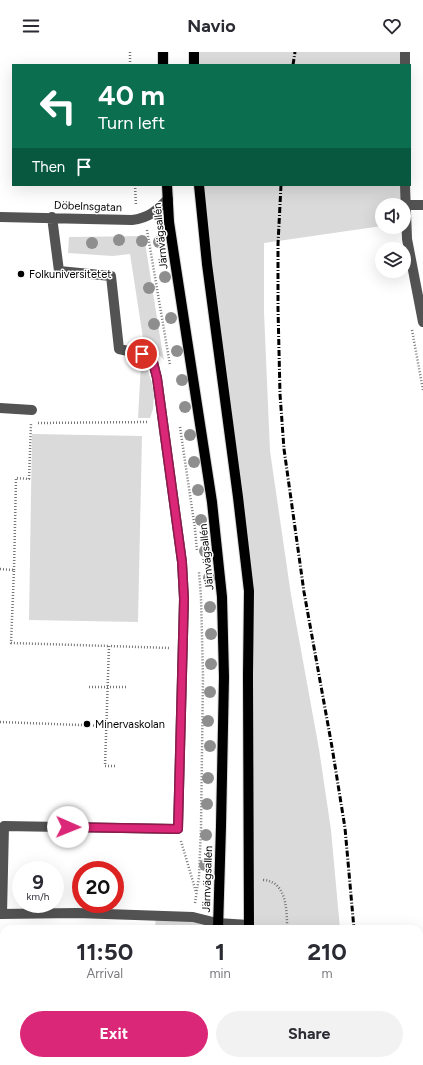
<!DOCTYPE html>
<html lang="en">
<head>
<meta charset="utf-8">
<style>
	:root { --surface:#fff; --page:#f2f2f3; --text:#2b2b33; --muted:#7c7c81; --accent:#db2777 }
	body { margin:0; font-family:Figtree,sans-serif; background:var(--page); color:var(--text); height:100vh; display:flex; flex-direction:column; font-size:15px; white-space:nowrap }
	* { box-sizing:border-box; margin:0 }
	p { font-size:13px; color:var(--muted) }
	.icon { flex:none; width:22px; height:22px; fill:none; stroke:currentColor; stroke-width:2; stroke-linecap:round; stroke-linejoin:round }
	.map { position:relative; flex:1; overflow:hidden }
	.drawer { position:absolute; left:0px; top:873px; width:423px; height:140px; display:flex; flex-direction:column; background:var(--surface); border-radius:12px 12px 0 0; box-shadow:0 4px 16px #0002 }
	.drawer>* { flex:none }
	.guide { position:absolute; left:12px; top:12px; width:399px; height:122px; border-radius:0px; box-shadow:0 4px 16px #0002; background:#0b6e4f; color:#fff; overflow:hidden }
	.controls { position:absolute; left:375px; top:146px; display:grid; gap:8px }
	.controls a { display:grid; place-items:center; width:36px; height:36px; border-radius:50%; background:var(--surface); box-shadow:0 4px 16px #0002; font-size:20px }
	.speed { position:absolute; left:12px; top:809px; display:flex; gap:8px; font-size:20px; font-weight:700; text-align:center }
	.speed>* { display:grid; place-content:center; width:52px; height:52px; border-radius:50%; background:var(--surface); box-shadow:0 4px 16px #0002; line-height:1 }
	.speed small { font-size:10px; font-weight:400 }
	.speed .limit { border:6px solid #d22; background:#fff; color:#111 }
	.pin { position:absolute; display:grid; place-items:center; width:34px; height:34px; color:#fff; margin:-17px; border:2px solid #fff; border-radius:50%; box-shadow:0 1px 4px #0007 }
	.me { position:absolute; width:44px; margin:-22px; rotate:91deg; stroke-linejoin:round; filter:drop-shadow(0 0 3px #0008) }
	.turn { display:flex; align-items:center; gap:14px; height:84px; padding:0 20px; font-size:18px }
	.turn .icon { width:52px; height:52px; stroke-width:2.5 }
	.turn b { display:block; font-size:28px; line-height:34px }
	.then { display:flex; align-items:center; height:38px; padding:0 20px; background:#0003; gap:8px; font-size:15px }
	.eta { display:flex; justify-content:space-evenly; align-items:center; height:68px; text-align:center }
	.eta b { font-size:24px; font-weight:700; line-height:28px }
	.action { display:flex; gap:8px; margin-top:auto; padding:8px 20px }
	.action a { flex:1; height:46px; border-radius:24px; background:var(--accent); color:#fff; font-size:16px; font-weight:700; line-height:46px; text-align:center }
	.action a+a { background:var(--page); color:var(--text) }
	header { display:flex; justify-content:space-between; align-items:center; height:52px; padding:0 20px; background:var(--surface); font-size:18px; font-weight:700 }
	.map>svg:first-child { display:block }
	.green { fill:#dadada }
	.lines { fill:none; stroke-linecap:round; stroke-linejoin:round }
	.major-casing { stroke:#dbdbdb; stroke-width:12 }
	.path { stroke:#757575; stroke-width:2.5; stroke-dasharray:1 2; stroke-linecap:butt }
	.minor { stroke:#535353; stroke-width:10 }
	.major { stroke:#000; stroke-width:10 }
	.rail { stroke:#000; stroke-width:3; stroke-dasharray:6 2 1 2; stroke-linecap:butt }
	.tree { fill:#8e8e8e }
	.route-casing { stroke:#8e194d; stroke-width:10 }
	.route { stroke:#db2777; stroke-width:7 }
	.poi-dot { fill:#000; stroke:#fff; stroke-width:1.5 }
	.labels { text-anchor:middle; stroke-width:3; stroke-linejoin:round; paint-order:stroke }
	.street-label { font-size:11px; fill:#000; stroke:#fff }
	.poi-label { font-size:11px; fill:#000; stroke:#fff; text-anchor:start }
</style>
</head>
<body>
<header><svg class="icon" aria-label="menu" viewBox="0 0 24 24"><path d="M4 6h16M4 12h16M4 18h16"/></svg>Navio<svg class="icon" aria-label="heart" viewBox="0 0 24 24"><path d="M12 20l-8-8c-3-5 5-10 8-4 3-6 11-1 8 4z"/></svg></header>
<div class="map">
<svg width="423" height="1013" viewBox="0 0 423 1013">
	<rect width="100%" height="100%" fill="#fff"/>
	<!-- green -->
	<path class="green" d="M194,0H405V13H194Z
		M199,133H404V153H382V174L264,191V260L270,399L291,543L319,697L331,778L340,877H155L156,863L249,873V539Z
		M144,184L161,291L164,308L143,286L130,202L113,204L68,201L69,185Z
		M141,312L147,316L152,331L154,343L153,357L150,366H138Z
		M32,382L142,384L138,570L29,568Z
		M423,933V1013H153V1009H419V934Z"/>
	<g class="lines">
		<!-- major casing -->
		<g class="major-casing">
			<path id="major" d="M163,0V13
				M194,0V13
				M167,133L169,170L174,203L212,450L222,545L224,625L221,774L218,877
				M199,133L207,212L238,445L249,539L248,623L249,877
				M218,1009V1013
				M253,1009V1013"/>
		</g>
		<!-- path -->
		<path class="path" d="M130,0V13
			M135,133L136,154
			M147,178L170,313
			M412,278L423,338
			M38,371L149,370
			M180,375L195,477L197,499
			M0,517L14,518L11,591L109,594
			M14,518L16,426L29,427L31,371
			M89,635H126
			M0,670L106,674
			M115,714H105L109,594L170,596
			M181,789L196,840
			M263,828C287,829 287,859 287,877
			M195,851L199,825L201,776L203,624L201,545L199,520
			M320,1009L326,1013
			M171,1013V1009"/>
		<!-- minor -->
		<path class="minor" d="M405,0V13
			M405,133L407,187L423,270
			M405,153H423
			M0,165L132,168C149,166 156,159 168,147
			M0,356L32,358
			M0,862L77,861L193,865L217,871L249,873
			M2,862L4,774L178,777L184,547L182,510L157,326L153,310L142,302L119,297L111,224L59,219L52,165"/>
		<!-- major -->
		<use href="#major" class="major"/>
		<!-- rail -->
		<path class="rail" d="M293,13L295,0
			M281,133L278,192V256L280,342L284,397L304,540L332,695L345,776L354,877
			M360,1009V1013"/>
	</g>
	<!-- trees -->
	<g class="tree">
		<circle cx="119" cy="188" r="6"/>
		<circle cx="142" cy="189" r="6"/>
		<circle cx="159" cy="190" r="6"/>
		<circle cx="92" cy="191" r="6"/>
		<circle cx="165" cy="225" r="6"/>
		<circle cx="149" cy="236" r="6"/>
		<circle cx="171" cy="266" r="6"/>
		<circle cx="154" cy="272" r="6"/>
		<circle cx="177" cy="299" r="6"/>
		<circle cx="182" cy="328" r="6"/>
		<circle cx="185" cy="355" r="6"/>
		<circle cx="190" cy="383" r="6"/>
		<circle cx="194" cy="410" r="6"/>
		<circle cx="198" cy="438" r="6"/>
		<circle cx="201" cy="468" r="6"/>
		<circle cx="205" cy="499" r="6"/>
		<circle cx="209" cy="526" r="6"/>
		<circle cx="210" cy="555" r="6"/>
		<circle cx="211" cy="582" r="6"/>
		<circle cx="211" cy="612" r="6"/>
		<circle cx="210" cy="640" r="6"/>
		<circle cx="208" cy="669" r="6"/>
		<circle cx="210" cy="694" r="6"/>
		<circle cx="208" cy="726" r="6"/>
		<circle cx="207" cy="752" r="6"/>
		<circle cx="206" cy="783" r="6"/>
		<circle cx="205" cy="813" r="6"/>
	</g>
	<g class="lines">
		<!-- route casing -->
		<g class="route-casing">
			<path id="route" d="M68,775L178,777L184,547L182,510L157,326L153,310L142,302"/>
		</g>
		<!-- route -->
		<use href="#route" class="route"/>
	</g>
	<!-- markers -->
	<g class="poi-dot">
		<circle cx="21" cy="222" r="4"/>
		<circle cx="87" cy="672" r="4"/>
	</g>
	<g class="labels">
		<!-- street labels -->
		<g class="street-label">
			<text transform="translate(88 154) rotate(2)" y="4">Döbelnsgatan</text>
			<text transform="translate(160 184) rotate(-96)" y="4">Järnvägsallén</text>
			<text transform="translate(206 505) rotate(-96)" y="4">Järnvägsallén</text>
			<text transform="translate(207 827) rotate(-88)" y="4">Järnvägsallén</text>
		</g>
		<!-- poi labels -->
		<g class="poi-label">
			<text x="29" y="226">Folkuniversitetet</text>
			<text x="95" y="676">Minervaskolan</text>
		</g>
	</g>
</svg>
<div class="controls">
<a><svg class="icon" aria-label="sound" viewBox="0 0 24 24"><path d="M4 9h4l5-4v14l-5-4H4zM17 9q2 3 0 6"/></svg></a>
<a><svg class="icon" aria-label="layers" viewBox="0 0 24 24"><path d="M12 4l9 5-9 5-9-5zM3 14l9 5 9-5"/></svg></a>
</div>
<div class="speed"><div>9<small>km/h</small></div><div class="limit">20</div></div>
<div class="pin" style="left:142px;top:302px;background:#d93025"><svg class="icon" aria-label="arrive" viewBox="0 0 24 24"><path d="M6 21V4h12l-3 4 3 4H6"/></svg></div>
<svg class="me" style="left:68px;top:775px" viewBox="-20 -20 40 40"><circle r="19" fill="#fff"/><path d="M0-13L10 11 0 6-10 11z" fill="#db2777"/></svg>
<div class="guide">
<div class="turn"><svg class="icon" aria-label="left" viewBox="0 0 24 24"><path d="M17 20v-9H6M10 6l-5 5 5 5"/></svg><div><b>40 m</b>Turn left</div></div>
<div class="then">Then<svg class="icon" aria-label="arrive" viewBox="0 0 24 24"><path d="M6 21V4h12l-3 4 3 4H6"/></svg></div>
</div>
<section class="drawer">
<div class="eta">
<div><b>11:50</b><p>Arrival</p></div>
<div><b>1</b><p>min</p></div>
<div><b>210</b><p>m</p></div>
</div>
<div class="action"><a>Exit</a><a>Share</a></div>
</section>
</div>
</body>
</html>
